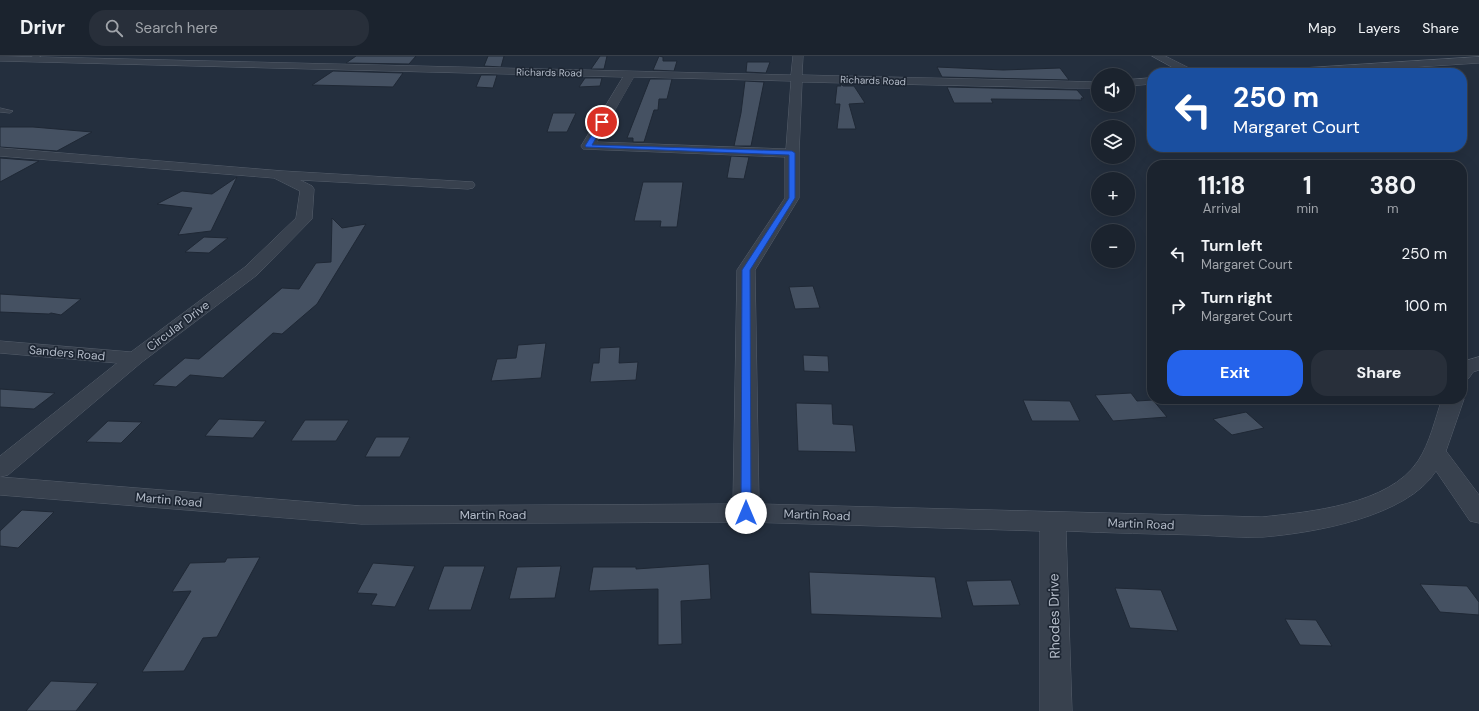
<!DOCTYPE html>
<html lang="en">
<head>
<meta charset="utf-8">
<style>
	:root { --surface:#1b232e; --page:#282f3a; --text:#f1f3f6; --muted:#a0a4aa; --line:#39404a; --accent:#2563eb }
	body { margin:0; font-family:"DM Sans",sans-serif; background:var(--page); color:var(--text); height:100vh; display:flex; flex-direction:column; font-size:15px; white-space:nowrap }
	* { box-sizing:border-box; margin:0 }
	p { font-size:13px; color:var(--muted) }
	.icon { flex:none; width:22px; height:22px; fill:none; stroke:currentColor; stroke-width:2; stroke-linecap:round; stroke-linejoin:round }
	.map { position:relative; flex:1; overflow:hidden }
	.sheet { position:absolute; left:1147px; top:104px; width:320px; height:244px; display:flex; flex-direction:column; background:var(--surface); border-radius:16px; box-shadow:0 4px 16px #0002,0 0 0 1px var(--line) }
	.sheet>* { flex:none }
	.top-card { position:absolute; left:1147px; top:12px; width:320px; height:84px; border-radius:16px; box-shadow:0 4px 16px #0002,0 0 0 1px var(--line); background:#1a4fa0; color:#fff; overflow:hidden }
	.controls { position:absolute; left:1091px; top:12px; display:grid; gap:8px }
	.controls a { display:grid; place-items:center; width:44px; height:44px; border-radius:50%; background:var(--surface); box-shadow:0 4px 16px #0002,0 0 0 1px var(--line); font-size:20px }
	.pin { position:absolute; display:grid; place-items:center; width:34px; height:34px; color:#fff; margin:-17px; border:2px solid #fff; border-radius:50%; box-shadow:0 1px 4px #0007 }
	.me { position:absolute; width:44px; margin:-22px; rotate:0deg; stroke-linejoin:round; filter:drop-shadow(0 0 3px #0008) }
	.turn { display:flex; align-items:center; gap:14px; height:84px; padding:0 20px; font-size:18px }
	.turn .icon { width:52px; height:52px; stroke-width:2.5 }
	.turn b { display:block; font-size:28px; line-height:34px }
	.eta { display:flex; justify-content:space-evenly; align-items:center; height:68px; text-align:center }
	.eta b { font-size:24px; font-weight:700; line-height:28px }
	.primary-button { display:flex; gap:8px; margin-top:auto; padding:8px 20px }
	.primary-button a { flex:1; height:46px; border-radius:16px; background:var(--accent); color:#fff; font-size:16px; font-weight:700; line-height:46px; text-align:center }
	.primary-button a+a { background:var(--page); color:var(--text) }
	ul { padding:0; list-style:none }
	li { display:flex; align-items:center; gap:12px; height:52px; padding:0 20px }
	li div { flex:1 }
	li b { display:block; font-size:15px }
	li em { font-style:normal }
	header { display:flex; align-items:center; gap:24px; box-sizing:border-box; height:56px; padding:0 20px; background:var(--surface); border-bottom:1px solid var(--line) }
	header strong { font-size:19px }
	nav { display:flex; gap:22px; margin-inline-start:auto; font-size:14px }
	.search { width:280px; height:36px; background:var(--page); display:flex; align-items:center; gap:10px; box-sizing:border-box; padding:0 14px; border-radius:16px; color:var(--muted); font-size:15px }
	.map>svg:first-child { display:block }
	.building { fill:#455162; stroke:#1f2835 }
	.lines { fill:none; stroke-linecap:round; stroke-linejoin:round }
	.lane-casing { stroke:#565f6c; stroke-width:1 }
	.street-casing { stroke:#565f6c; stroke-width:1 }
	.lane { fill:#38414e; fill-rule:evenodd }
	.street { fill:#38414e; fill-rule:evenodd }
	.route { fill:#2563eb; stroke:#184099 }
	.labels { text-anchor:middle; stroke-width:3.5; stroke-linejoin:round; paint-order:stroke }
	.far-street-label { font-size:10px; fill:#b4bcc9; stroke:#1d2633 }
	.street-label { font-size:12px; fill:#b4bcc9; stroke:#1d2633 }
	.near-street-label { font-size:14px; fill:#b4bcc9; stroke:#1d2633 }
</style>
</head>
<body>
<header>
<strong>Drivr</strong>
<div class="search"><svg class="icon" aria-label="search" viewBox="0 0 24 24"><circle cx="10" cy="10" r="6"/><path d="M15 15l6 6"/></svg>Search here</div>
<nav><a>Map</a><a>Layers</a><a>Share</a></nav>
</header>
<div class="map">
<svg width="1479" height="655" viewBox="0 0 1479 655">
	<rect width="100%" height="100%" fill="#242f3e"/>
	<!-- building -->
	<path class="building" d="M356,0H416L409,8L346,7Z
		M488,0H504L501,11L484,10Z
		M600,0H607L604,13H591Z
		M659,0L663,1V5H677L674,15L653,14Z
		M747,6H770L766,17L746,16Z
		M937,11L1003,14L1060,12L1069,24L942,21Z
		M333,15L403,17L393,31L312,29Z
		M481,19H497L493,32L476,31Z
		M585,22H602L600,30L579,31Z
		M650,23H672L667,43H659L658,54H654L644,86H633V82H627Z
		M745,25L764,26L751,90H734L741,57Z
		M841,28L843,30H854L865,47L849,48L856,73H837L840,48H835L837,30H841Z
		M947,31L1077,34L1084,42H1081L1082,44L991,43L993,47H954Z
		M553,57H576L567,76H547Z
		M0,71H33L92,76L57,95L0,91Z
		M731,100L749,101L744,123L727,122Z
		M0,102L39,105L0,126Z
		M237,121L211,175L178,179L192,152L157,148L182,135L212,138Z
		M643,126H683L677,171H660L661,165H634Z
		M332,162L342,172L366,168L317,248L282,278L273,277L223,322L190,319L176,331L153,329L185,302L199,303L282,232L299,233L316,207L331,206Z
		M204,181L228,182L209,197L185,196Z
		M813,230L820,252L795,253L789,231Z
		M0,238L81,243L61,259L51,257L49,258L0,256Z
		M546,287L541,322L491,325L497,303L516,302L518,289Z
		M620,291L619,307L638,306L636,324L590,326L593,307H599L600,292Z
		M803,299L828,300L829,316L804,315Z
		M0,333L55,337L34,353L0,351Z
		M1131,337L1137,345L1153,344L1167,361L1113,365L1095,339Z
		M1023,344L1070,345L1080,365H1032Z
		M796,347L832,348L833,368L853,369L856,396L798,395Z
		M1246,356L1264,372L1232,379L1213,363Z
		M219,363L266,365L253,382L205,380Z
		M305,364H349L336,385H291Z
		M108,365L142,366L121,387L86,386Z
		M376,381H410L400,401H365Z
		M22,454L54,456L18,492L0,490V475Z
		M260,501L217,581L203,582L184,615L142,616L191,535L172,536L190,507L225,506L227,502Z
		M373,507L415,510L395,551L371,549L377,538L357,537Z
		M709,508L711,543L681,545L682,588L658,589V533L589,535L593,511H636V513Z
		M444,510H485L471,554H428Z
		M561,510L555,542L509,543L517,511Z
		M809,516L935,521L942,562L811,558Z
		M1011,524L1020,549L973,550L966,525Z
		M1420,528L1467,530L1479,546V559L1440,556Z
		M1115,532L1161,534L1178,575L1130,572Z
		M1285,563L1316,564L1332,590L1300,589Z
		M51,625L98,627L76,655H26Z"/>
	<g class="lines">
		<!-- lane casing -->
		<g class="lane-casing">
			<path id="lane" d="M33,0H41L30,5L27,3Z
				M0,52L13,55L10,57L0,56Z"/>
		</g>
		<!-- street casing -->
		<g class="street-casing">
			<path id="street" d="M0,0L791,19L793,0H803L802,19L1098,26V32H1068L802,26L799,97V142L755,214L759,448L1262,461C1309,456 1389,449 1418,405C1430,387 1435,363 1442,343H1462V340L1464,343L1446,395L1479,439V467L1470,465L1436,415C1407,461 1313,477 1263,481C1242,482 1220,480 1199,479C1155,478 1110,477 1066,475L1072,655H1040V475L746,466L361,468L0,439V400L117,307L0,297V285L131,296L245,211L296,162L300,135L274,122L0,100V92L283,115L473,126L475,129L473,132L468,133L300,124L312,130L314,133L312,163L257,219L142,306L8,419L0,421L361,450L733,448L737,214L785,142V101L583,93L581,90L623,21L0,5ZM634,21L791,25L786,93L597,86Z
				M1152,0H1165L1195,15L1196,17H1183Z
				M1479,1V7L1323,17H1268L1273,14Z
				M1152,22V28L1128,30V24Z
				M1479,301V314L1473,316L1469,322L1462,324V306Z"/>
		</g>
		<!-- lane -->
		<use href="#lane" class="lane"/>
		<!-- street -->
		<use href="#street" class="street"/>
	</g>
	<!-- route -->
	<path class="route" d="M602,64L605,66L592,89L792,95L795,97V142L750,214L751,457L750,460H742L741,457L742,214L789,142V99L586,91L585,90L600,66Z"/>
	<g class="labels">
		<!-- far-street labels -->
		<g class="far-street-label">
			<text transform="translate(549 16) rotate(1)" y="4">Richards Road</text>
			<text transform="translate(873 24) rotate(2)" y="4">Richards Road</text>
		</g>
		<!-- street labels -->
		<g class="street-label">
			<text transform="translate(178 270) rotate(-37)" y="4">Circular Drive</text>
			<text transform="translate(67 297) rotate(5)" y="4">Sanders Road</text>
			<text transform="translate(169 444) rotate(5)" y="4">Martin Road</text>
			<text x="493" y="463">Martin Road</text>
			<text transform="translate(817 459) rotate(2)" y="4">Martin Road</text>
			<text transform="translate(1141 468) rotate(2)" y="4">Martin Road</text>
		</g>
		<!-- near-street labels -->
		<g class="near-street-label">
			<text transform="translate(1054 560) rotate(-91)" y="5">Rhodes Drive</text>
		</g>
	</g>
</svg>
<div class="controls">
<a><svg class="icon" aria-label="sound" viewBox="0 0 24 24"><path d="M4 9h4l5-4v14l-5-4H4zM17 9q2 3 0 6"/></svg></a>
<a><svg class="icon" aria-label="layers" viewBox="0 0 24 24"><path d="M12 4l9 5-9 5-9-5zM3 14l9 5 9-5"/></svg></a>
<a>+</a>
<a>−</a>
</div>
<div class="pin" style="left:602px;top:66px;background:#d93025"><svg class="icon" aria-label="arrive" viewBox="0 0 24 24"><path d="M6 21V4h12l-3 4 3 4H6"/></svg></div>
<svg class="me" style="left:746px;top:457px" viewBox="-20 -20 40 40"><circle r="19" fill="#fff"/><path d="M0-13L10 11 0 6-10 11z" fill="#2563eb"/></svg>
<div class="top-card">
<div class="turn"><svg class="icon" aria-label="left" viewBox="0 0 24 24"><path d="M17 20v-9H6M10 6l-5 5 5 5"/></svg><div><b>250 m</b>Margaret Court</div></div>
</div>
<section class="sheet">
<div class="eta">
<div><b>11:18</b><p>Arrival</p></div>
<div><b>1</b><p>min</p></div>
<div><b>380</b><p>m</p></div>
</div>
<ul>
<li><svg class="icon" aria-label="left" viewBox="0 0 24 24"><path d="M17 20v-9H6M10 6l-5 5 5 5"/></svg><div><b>Turn left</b><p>Margaret Court</p></div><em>250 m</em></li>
<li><svg class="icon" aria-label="right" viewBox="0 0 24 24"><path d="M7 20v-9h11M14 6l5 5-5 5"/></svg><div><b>Turn right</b><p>Margaret Court</p></div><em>100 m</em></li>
</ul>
<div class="primary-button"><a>Exit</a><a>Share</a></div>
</section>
</div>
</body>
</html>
